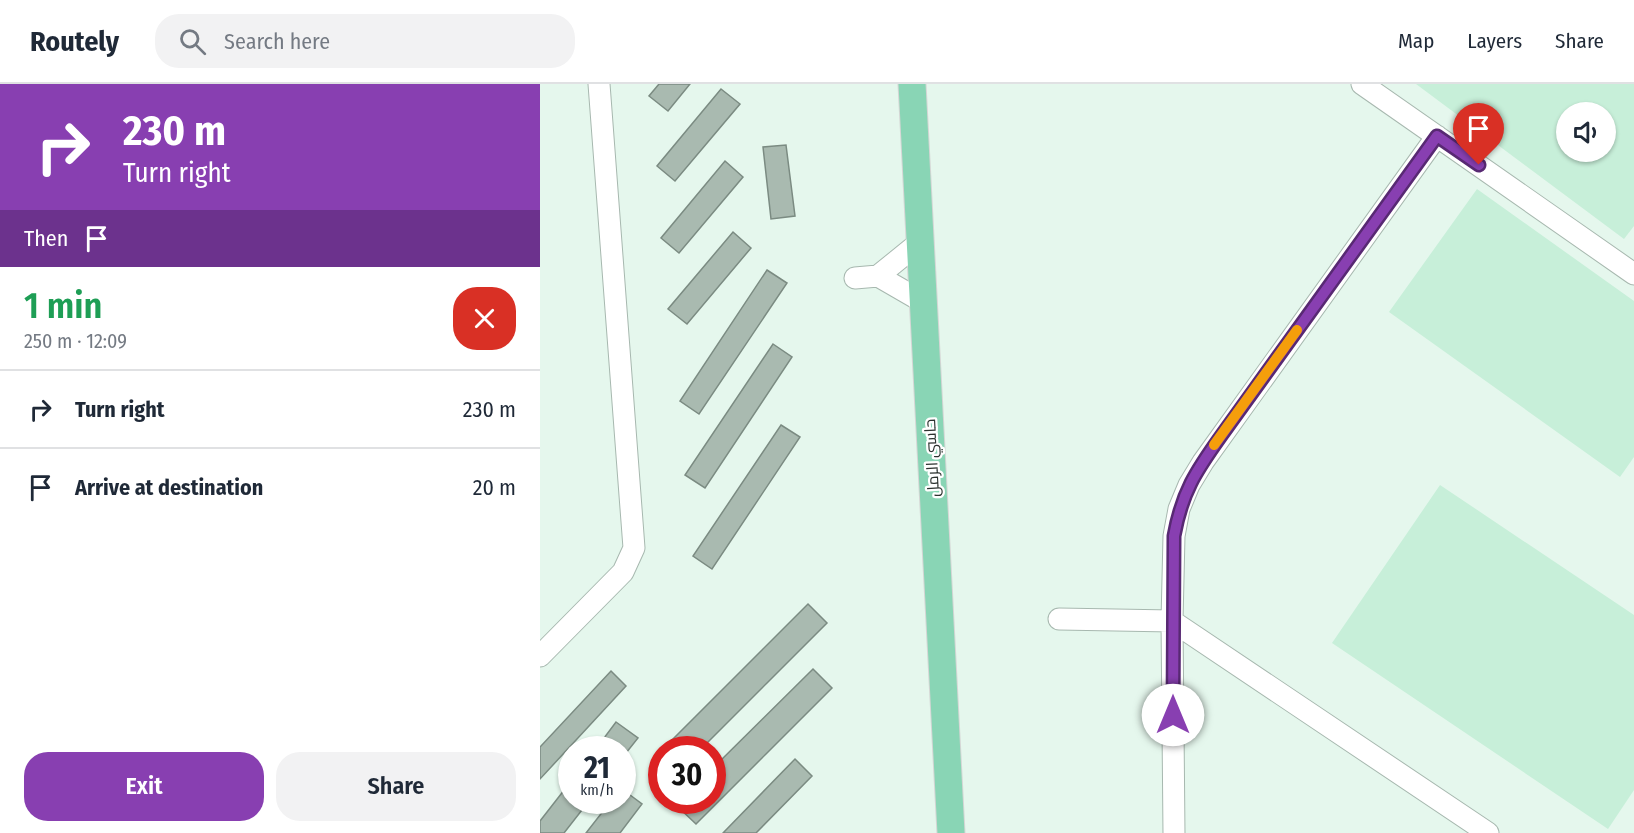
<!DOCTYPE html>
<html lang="en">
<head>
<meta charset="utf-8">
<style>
	:root { --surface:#fff; --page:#f2f2f3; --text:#1f2937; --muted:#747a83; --line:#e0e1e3; --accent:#883fb1 }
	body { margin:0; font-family:"Fira Sans Condensed",Cairo,sans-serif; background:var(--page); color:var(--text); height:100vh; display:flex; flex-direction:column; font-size:22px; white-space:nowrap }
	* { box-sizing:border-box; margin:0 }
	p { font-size:20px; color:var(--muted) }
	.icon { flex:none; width:33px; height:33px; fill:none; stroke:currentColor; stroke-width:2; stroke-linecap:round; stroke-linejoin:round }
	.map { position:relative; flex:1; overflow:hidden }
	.details { display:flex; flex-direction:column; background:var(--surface); width:540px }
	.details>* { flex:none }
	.top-card { background:#883fb1; color:#fff; overflow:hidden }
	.controls { position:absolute; left:1016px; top:18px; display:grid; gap:12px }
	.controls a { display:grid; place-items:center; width:60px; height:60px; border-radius:50%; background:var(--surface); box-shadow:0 2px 4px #0004; font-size:30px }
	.speed { position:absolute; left:18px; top:652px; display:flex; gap:12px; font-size:30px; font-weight:700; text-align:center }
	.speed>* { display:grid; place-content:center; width:78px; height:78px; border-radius:50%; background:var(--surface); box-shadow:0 2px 4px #0004; line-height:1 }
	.speed small { font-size:15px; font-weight:400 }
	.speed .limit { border:9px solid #d22; background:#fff; color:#111 }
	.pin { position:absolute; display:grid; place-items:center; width:51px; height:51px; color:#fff; margin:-62px -26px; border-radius:50% 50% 50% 0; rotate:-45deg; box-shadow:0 0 6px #0007 }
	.pin .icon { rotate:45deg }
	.me { position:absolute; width:66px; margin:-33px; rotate:0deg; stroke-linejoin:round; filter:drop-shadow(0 0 4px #0008) }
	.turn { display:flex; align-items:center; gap:21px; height:126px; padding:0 24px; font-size:27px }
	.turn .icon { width:78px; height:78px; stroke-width:2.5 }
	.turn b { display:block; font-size:42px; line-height:51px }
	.then { display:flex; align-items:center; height:57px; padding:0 24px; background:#0003; gap:12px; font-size:22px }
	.round { display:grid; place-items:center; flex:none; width:63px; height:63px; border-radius:24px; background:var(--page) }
	.overview { display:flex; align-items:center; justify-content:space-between; height:102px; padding:0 24px }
	h1 { font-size:36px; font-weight:600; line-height:45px; color:#1e9e55 }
	.button { display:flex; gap:12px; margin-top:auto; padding:12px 24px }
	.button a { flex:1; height:69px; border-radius:24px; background:var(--accent); color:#fff; font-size:24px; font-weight:600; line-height:69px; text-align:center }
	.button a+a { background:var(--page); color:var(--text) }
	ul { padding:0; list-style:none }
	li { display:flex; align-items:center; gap:18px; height:78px; padding:0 24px; border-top:2px solid var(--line) }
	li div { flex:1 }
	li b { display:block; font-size:22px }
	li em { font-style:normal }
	header { display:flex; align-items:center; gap:36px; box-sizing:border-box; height:84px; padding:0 30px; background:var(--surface); border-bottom:2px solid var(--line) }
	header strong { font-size:28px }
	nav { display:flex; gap:33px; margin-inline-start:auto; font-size:21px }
	.search { width:420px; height:54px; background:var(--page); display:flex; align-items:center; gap:15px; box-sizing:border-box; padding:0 21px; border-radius:24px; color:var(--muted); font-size:22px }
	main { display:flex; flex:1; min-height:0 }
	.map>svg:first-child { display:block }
	.green { fill:#c7efd9; fill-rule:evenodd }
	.building { fill:#a9bab0; stroke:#7b8b82; stroke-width:1.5 }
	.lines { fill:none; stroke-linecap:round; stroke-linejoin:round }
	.minor-casing { stroke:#a7b8af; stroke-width:23 }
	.major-casing { stroke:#d5d6d5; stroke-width:29 }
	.minor { stroke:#fff; stroke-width:21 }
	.major { stroke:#89d5b5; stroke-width:27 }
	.route-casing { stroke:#582973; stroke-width:15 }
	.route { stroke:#883fb1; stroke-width:10 }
	.slow { stroke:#f59e0b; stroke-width:10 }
	.labels { text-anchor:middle; stroke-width:4.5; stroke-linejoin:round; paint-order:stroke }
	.street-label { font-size:16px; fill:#2c322f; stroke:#fff }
</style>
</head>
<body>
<header>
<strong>Routely</strong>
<div class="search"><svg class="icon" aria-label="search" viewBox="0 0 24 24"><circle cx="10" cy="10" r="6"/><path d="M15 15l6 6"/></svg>Search here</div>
<nav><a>Map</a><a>Layers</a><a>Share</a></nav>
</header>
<main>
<section class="details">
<div class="top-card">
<div class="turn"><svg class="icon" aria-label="right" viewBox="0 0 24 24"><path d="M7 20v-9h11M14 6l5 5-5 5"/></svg><div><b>230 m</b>Turn right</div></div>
<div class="then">Then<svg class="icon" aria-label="arrive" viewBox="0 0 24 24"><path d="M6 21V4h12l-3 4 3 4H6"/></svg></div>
</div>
<div class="overview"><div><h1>1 min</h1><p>250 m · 12:09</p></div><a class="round" style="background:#d93025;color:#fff"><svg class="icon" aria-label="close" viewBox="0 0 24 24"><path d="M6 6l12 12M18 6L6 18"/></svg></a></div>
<ul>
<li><svg class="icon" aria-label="right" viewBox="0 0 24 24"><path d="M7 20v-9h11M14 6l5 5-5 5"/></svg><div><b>Turn right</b></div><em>230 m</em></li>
<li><svg class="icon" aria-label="arrive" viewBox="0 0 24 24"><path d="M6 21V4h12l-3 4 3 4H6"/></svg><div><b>Arrive at destination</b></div><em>20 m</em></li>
</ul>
<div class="button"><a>Exit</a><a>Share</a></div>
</section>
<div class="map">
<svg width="1094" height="749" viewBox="0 0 1094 749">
	<rect width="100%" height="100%" fill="#e5f7ed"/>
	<!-- green -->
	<path class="green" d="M876,0H1094V142L1084,155ZM1026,28H1065V68H1026Z
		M937,105L1094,217V373L1080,393L849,228Z
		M900,401L1094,531V706L1068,745L792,559Z"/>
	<!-- building -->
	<path class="building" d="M119,0H150L128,27L109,12Z
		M181,5L200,20L135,97L117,82Z
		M246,61L255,132L231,135L223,63Z
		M185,77L203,93L139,169L121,154Z
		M193,148L211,164L147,240L128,225Z
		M227,186L247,199L159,330L140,317Z
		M233,260L252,273L165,404L145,391Z
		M241,341L260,353L172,485L153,472Z
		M268,520L287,539L160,666H142L132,656Z
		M273,585L292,604L156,740L136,721L141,717H172V685Z
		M71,587L86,602L0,695V663Z
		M76,638L98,654L82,674V666H55Z
		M255,675L272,692L216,749H183Z
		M32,696V717H49L24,749H0V737Z
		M82,705L102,720L80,749H46L71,717H82Z"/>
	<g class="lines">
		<!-- minor casing -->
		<g class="minor-casing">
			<path id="minor" d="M822,0L1094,190
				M338,192L383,218
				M315,194L338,192L380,158
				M519,535L632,537L948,749
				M0,572L83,488L94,464L59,0
				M634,749L632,537L634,452L639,425L649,401L663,378L897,52"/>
		</g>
		<!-- major casing -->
		<g class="major-casing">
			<path id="major" d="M372,0L411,749"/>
		</g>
		<!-- minor -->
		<use href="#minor" class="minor"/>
		<!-- major -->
		<use href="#major" class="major"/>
	</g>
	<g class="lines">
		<!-- route casing -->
		<g class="route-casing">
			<path id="route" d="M633,631L634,452C642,408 656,387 681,352L897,52L939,81"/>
		</g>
		<!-- route -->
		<use href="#route" class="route"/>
		<!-- slow -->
		<path class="slow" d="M674,361L757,246"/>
	</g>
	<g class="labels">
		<!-- street labels -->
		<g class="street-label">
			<text transform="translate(391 374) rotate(-93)" y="6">حاسي الرمل</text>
		</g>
	</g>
</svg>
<div class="controls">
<a><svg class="icon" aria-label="sound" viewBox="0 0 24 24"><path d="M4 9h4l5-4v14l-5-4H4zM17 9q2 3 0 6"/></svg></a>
</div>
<div class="speed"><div>21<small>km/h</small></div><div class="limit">30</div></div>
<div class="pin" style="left:939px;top:81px;background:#d93025"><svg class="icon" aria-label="arrive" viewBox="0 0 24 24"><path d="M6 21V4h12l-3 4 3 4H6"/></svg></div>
<svg class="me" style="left:633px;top:631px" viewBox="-20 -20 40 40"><circle r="19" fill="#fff"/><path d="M0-13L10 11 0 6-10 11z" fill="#883fb1"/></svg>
</div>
</main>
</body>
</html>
